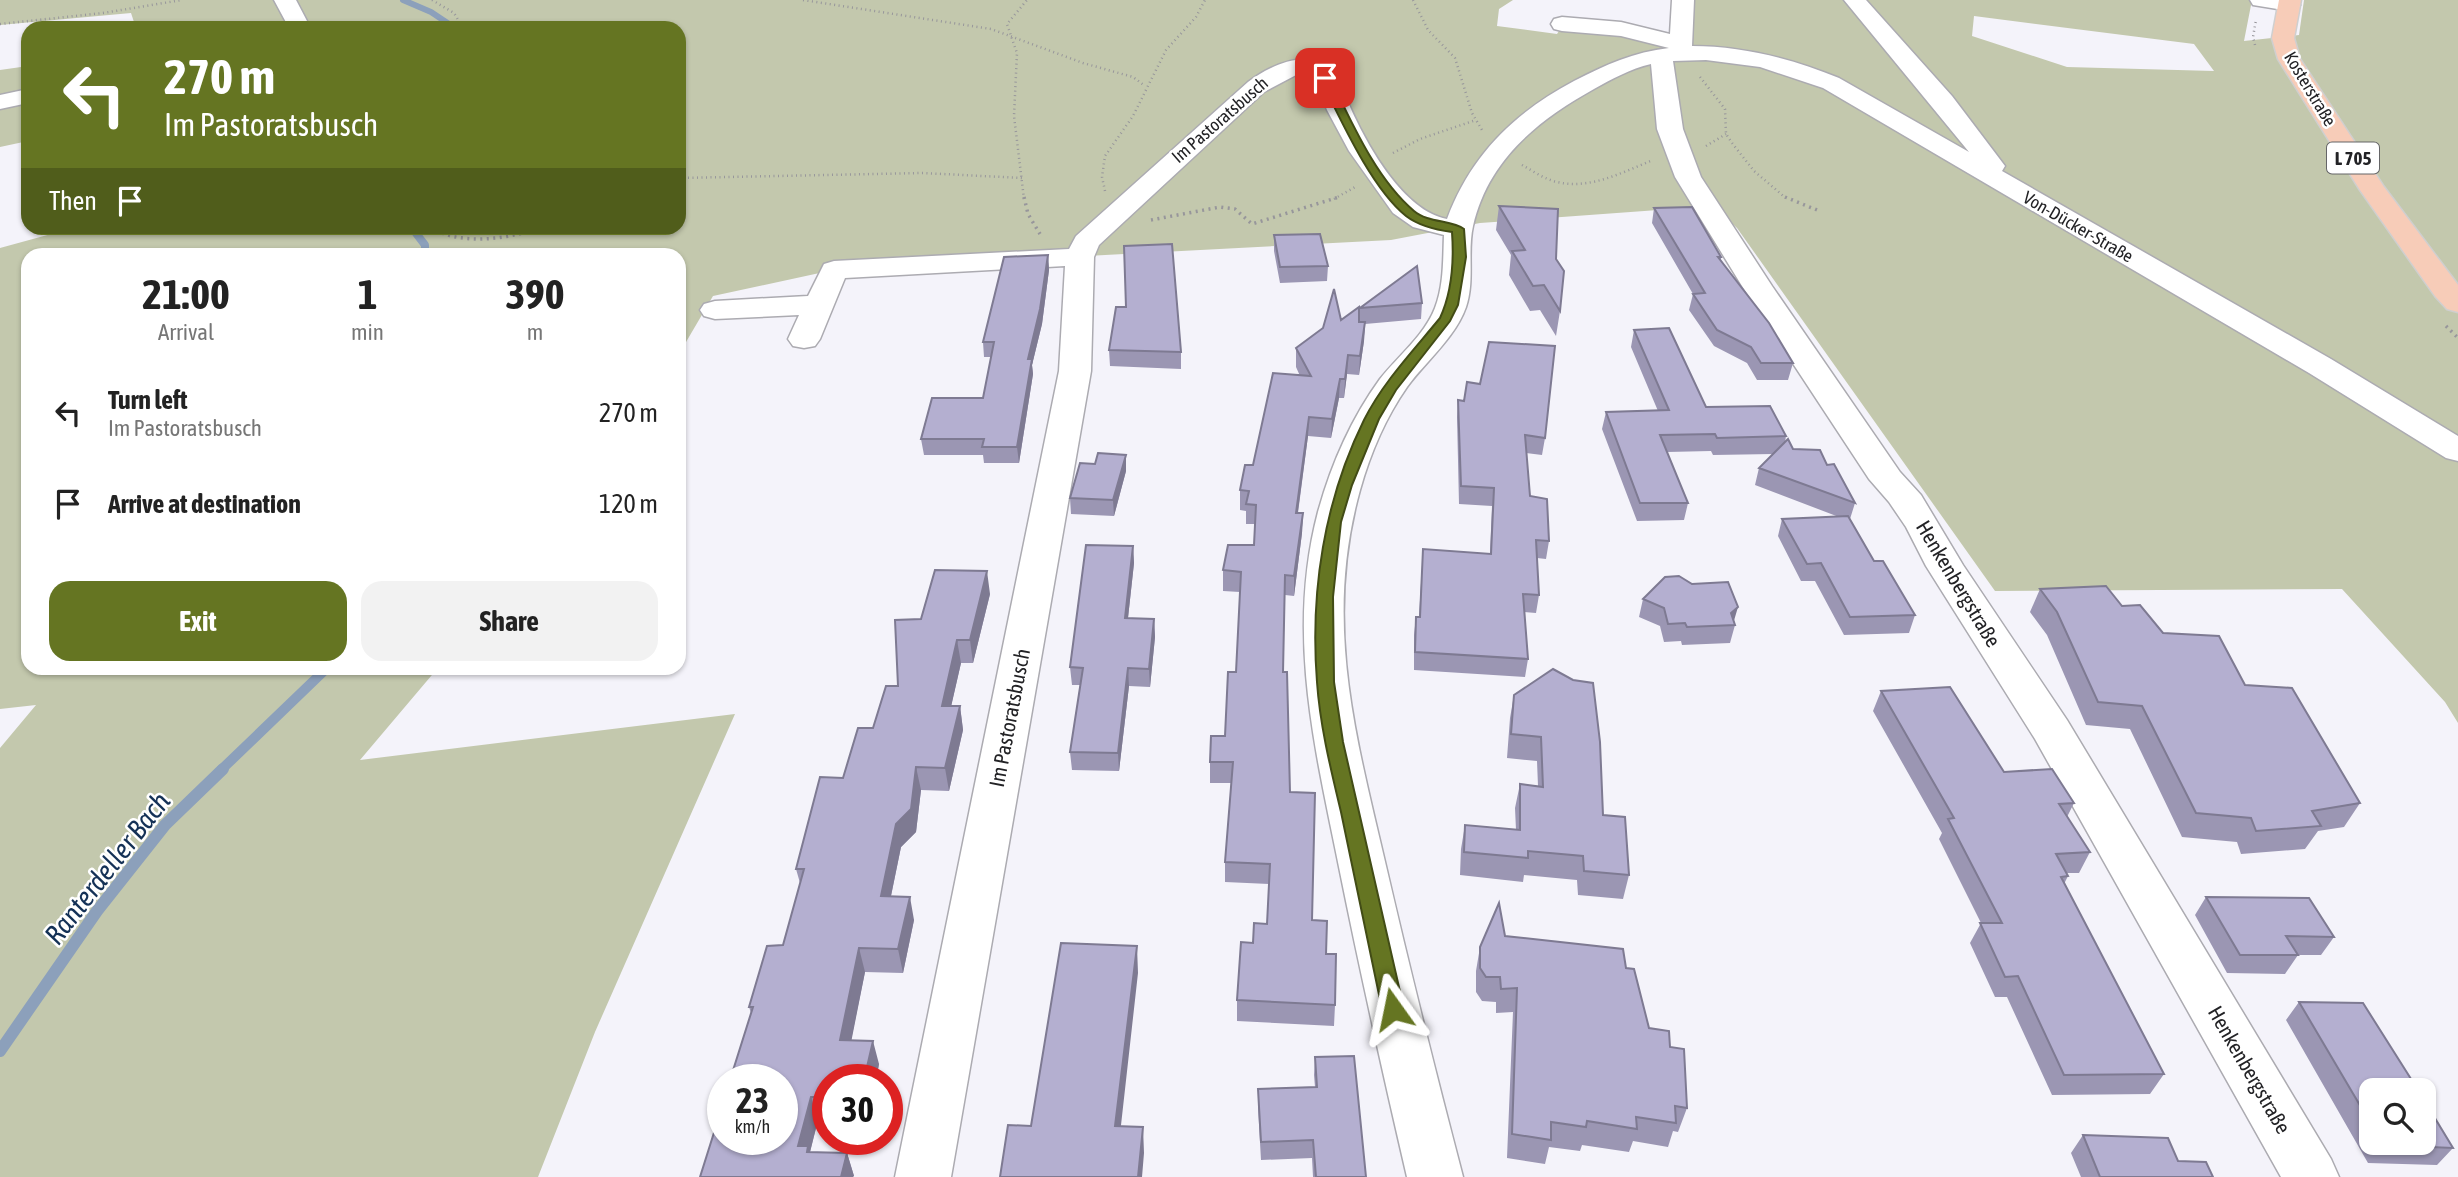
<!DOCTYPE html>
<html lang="en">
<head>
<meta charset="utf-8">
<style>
	:root { --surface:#fff; --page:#f2f2f2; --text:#222; --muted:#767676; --accent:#657522 }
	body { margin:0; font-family:"Asap Condensed",sans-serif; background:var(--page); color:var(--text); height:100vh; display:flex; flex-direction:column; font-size:26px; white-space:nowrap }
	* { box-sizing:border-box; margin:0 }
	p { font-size:23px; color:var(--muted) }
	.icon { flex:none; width:38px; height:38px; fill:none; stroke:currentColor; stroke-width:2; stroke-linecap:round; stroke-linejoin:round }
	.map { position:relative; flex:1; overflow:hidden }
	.sheet { position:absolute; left:21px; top:248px; width:665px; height:427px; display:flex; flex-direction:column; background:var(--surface); border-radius:21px; box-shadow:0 2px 5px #0004 }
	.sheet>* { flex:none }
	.guide { position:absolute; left:21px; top:21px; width:665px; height:214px; border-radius:21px; box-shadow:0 2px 5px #0004; background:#657522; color:#fff; overflow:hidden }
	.fabs { position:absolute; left:2359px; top:1078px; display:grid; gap:14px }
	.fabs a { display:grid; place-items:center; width:77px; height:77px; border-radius:14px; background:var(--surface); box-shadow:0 2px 5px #0004; font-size:35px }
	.speed { position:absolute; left:707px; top:1064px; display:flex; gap:14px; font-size:35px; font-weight:700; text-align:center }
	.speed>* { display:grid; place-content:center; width:91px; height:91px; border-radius:50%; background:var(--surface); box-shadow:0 2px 5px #0004; line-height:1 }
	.speed small { font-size:18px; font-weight:400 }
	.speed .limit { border:10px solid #d22; background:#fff; color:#111 }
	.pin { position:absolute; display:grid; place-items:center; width:60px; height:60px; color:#fff; margin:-30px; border-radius:14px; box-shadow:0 4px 10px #0006 }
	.me { position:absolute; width:77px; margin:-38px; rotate:348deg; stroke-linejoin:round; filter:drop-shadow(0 0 5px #0008) }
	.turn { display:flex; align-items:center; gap:24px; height:147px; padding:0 28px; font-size:32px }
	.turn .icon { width:91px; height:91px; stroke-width:2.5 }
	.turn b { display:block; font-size:49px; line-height:60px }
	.then { display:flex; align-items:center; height:66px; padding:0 28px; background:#0003; gap:14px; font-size:26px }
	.eta { display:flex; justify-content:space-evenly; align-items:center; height:119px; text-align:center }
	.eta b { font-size:42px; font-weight:700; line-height:49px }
	.button { display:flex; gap:14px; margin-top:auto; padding:14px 28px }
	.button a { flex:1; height:80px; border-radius:21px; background:var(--accent); color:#fff; font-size:28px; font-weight:700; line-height:80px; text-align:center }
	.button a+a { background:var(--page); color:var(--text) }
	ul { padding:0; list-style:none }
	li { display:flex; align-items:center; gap:21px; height:91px; padding:0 28px }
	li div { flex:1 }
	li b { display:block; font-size:26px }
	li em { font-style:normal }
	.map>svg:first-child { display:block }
	.green { fill:#c3c8ad; fill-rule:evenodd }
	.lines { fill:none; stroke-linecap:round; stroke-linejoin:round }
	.stream-far3 { stroke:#8ca0bb; stroke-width:6 }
	.stream-far2 { stroke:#8ca0bb; stroke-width:8 }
	.stream-far1 { stroke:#8ca0bb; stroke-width:10 }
	.stream { stroke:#8ca0bb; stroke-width:12 }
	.minor-casing { stroke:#acabb1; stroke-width:3 }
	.major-casing { stroke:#cfcfcf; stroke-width:3 }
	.path-far1 { stroke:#97969b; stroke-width:2.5; stroke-dasharray:1 3.5; stroke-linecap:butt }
	.path { stroke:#97969b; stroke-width:3.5; stroke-dasharray:2 4.5; stroke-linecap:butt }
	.minor { fill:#fff; fill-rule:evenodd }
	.major { fill:#f7ccb8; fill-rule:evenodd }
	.wall { fill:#9b96b3 }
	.shaded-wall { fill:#7e7a92 }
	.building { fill:#b4afd0; stroke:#7e7a92; stroke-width:2 }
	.route { fill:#657522; stroke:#424c16; stroke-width:2 }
	.labels { text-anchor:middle; stroke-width:5; stroke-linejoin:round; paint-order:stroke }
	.far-street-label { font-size:18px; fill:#232326; stroke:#fff }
	.shield { fill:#fff; stroke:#656567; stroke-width:2 }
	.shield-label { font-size:19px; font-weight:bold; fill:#232326 }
	.street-label { font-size:21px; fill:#232326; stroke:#fff }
	.near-water-label { font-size:28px; font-style:italic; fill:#143156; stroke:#fff }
</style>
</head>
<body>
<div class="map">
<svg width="2458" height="1177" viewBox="0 0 2458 1177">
	<rect width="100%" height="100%" fill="#f4f3fa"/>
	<!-- green -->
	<path class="green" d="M0,0H1513L1499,9L1497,26L1557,34L1561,28L1622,33L1690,48V0H2252L2244,41L2299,35L2304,0H2458V723L2445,702L2342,589L1995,591L1737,228L1713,206L1480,223L1391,240L838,269L713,296L679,354V256H28V668L437,669L360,760L735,714L595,1032L538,1177H0V748L36,705L0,709V248L73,228H679V28H136L131,13L0,25ZM1974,16L2194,44L2214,71L2067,67L1972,36Z
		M28,66V141L0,147V70Z"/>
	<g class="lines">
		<!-- stream-far3 -->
		<path class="stream-far3" d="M403,0L431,12L455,28"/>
		<!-- stream-far2 -->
		<path class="stream-far2" d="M412,228L425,245V256"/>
		<!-- stream-far1 -->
		<path class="stream-far1" d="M221,770L327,668"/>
		<!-- stream -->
		<path class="stream" d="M0,1051L97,911L165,825L223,769"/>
		<!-- minor casing -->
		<g class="minor-casing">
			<path id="minor" d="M274,0H296L307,21L304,26H288Z
				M1672,0H1694L1692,46C1743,46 1793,59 1839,78L1969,152L1844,0H1866L1952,96L2005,166L2002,171L2331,359L2458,436V461L2446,458L2309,373L1823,88L1760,67L1706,60L1673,61L1683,129L1701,177L1772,286L1900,472L1921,495L1963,565L2067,720L2331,1159L2339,1177H2281L2035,739L1926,566L1906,527L1889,502L1869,479L1742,286L1675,177L1657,129L1651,64C1630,69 1612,79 1594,89C1538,120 1488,160 1473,226C1467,252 1475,280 1466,307C1455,338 1426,361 1407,387C1386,417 1370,454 1360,490C1323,623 1356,737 1386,866C1410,970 1436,1074 1463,1177H1407C1383,1074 1360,971 1339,867C1315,748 1286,634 1318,512C1331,465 1351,419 1380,379C1398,356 1424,336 1435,308C1444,285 1443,259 1444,235L1413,227L1393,213L1349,151L1327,110L1316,81L1308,75L1298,74L1264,92L1099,245L1094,257L1091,371L951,1177H895L1059,371L1065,266L845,278L820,339L815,346L804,348L793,346L788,339L799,315L715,319L704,316L700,310L704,304L715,301L808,296L824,264L834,261L1069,249L1076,236L1248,82C1269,66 1308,47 1332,70C1342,81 1345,96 1351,109C1368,147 1404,211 1447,219C1471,155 1514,113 1574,81C1605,65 1634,52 1669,48L1621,36L1562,31L1554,29L1551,24L1554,19L1562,17L1621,22L1670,34Z
				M2250,0H2295L2300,5L2297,10L2289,11L2253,5Z
				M28,89V103L0,109V95Z"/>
		</g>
		<!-- major casing -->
		<g class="major-casing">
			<path id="major" d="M2279,0H2301L2294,38L2300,59L2384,187L2458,285V312L2447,309L2435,296L2360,190L2278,59L2272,38Z"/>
		</g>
		<!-- path-far1 -->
		<path class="path-far1" d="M432,0L454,13L463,28
			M803,0L991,29L1083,63L1133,77L1145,86
			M1413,0L1428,30L1455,58L1472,113L1482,130
			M0,24L103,13L182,0
			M2255,45L2253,37L2256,20
			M1700,77L1725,109L1726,134L1732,143L1754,171L1787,199
			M1706,146L1726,134
			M1393,153L1420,139L1476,120
			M1522,165C1533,171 1544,179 1557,182C1590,190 1623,172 1653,160
			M679,178L923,173L1022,178
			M1105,191L1102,177L1105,156L1133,116L1166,50L1196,17L1205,0
			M1024,199L1014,116L1017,53L1007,24L1027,0
			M1334,199L1355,187"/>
		<!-- path -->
		<path class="path" d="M1024,197L1028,214L1040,234
			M1785,197L1817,210
			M1151,220L1220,207L1235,209L1252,224L1339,197
			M430,228C464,246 505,239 541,228
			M2446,326L2458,338"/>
		<!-- minor -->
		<use href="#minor" class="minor"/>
		<!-- major -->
		<use href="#major" class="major"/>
	</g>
	<!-- wall -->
	<path class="wall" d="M1499,206L1556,259L1560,311L1556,336L1540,310L1530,311L1509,275L1511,255L1496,230Z
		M1654,208L1721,257V260L1793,363L1788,380H1757L1747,363L1714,346L1689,310L1693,294L1652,223Z
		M1274,235L1328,266L1327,281L1280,283L1274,251Z
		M1048,255L1049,270L1042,324L1032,365L1033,374L1019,463H984L983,455H924L921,439L983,398L991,357H984L983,342Z
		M1422,303L1421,319L1365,324L1364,341L1359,375L1347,374L1344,398H1339L1331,438L1308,436L1298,513H1303L1302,533L1294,596L1285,595L1283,672L1290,792L1312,920L1326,954L1335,1005L1334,1026L1237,1021V1000L1253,943L1267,924L1269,884L1225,882V862L1231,783H1210V762L1225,736L1236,672L1240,592L1223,591V570L1254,545L1255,524H1246V511L1240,510V490L1300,376L1296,367V348L1341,320L1359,322L1360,308Z
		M1634,330L1706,407L1786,436L1785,442L1793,449L1827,465L1855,503L1850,519L1874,561L1915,615L1909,633L1844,635L1815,581H1801L1778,536L1782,519L1839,517L1755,485L1759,468L1773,454L1713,455L1711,451L1667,452L1688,503L1684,520L1637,521L1602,429L1606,412L1658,411L1631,347Z
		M1109,350L1181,352V369L1110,366Z
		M1458,400L1464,401L1545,438L1542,455L1526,453L1530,496L1549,541L1546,559L1537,558L1539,595L1536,613L1524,612L1528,659L1525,677L1414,670V635L1416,617H1419L1423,549L1490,554L1492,506L1459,504L1457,417Z
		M1126,455V471L1114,516L1071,514L1070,498L1095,464Z
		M1133,546L1134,563L1128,618L1154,619L1155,637L1150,687L1129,686L1119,771L1072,770L1070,752L1080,685H1072L1070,667Z
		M2040,589L2122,606L2245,685L2360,803L2344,827L2318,831L2305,849L2241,854L2237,842L2182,837L2130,729L2086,725L2047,635L2030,612Z
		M990,594L973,663H961L951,706H960L963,730L949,791L921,790L916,832L901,847L891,896L914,920L903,973L865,972L851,1040L879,1064L876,1080H828V1120H818L810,1152L847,1153L854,1176L700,1177L751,1013L749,1007L783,945L800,883L796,869L843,778L898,686L921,619Z
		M1643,599L1734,621L1735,625L1730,643L1682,645L1681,641L1664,642L1660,626L1639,617Z
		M1881,691L2004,772L2074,803L2067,817L2090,852L2079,873H2067L2068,876L2064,884L2164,1074L2150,1094L2052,1095L2007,997H1995L1970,943L1981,923L1939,839L1942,833L1873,711Z
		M1514,695L1603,815L1629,875L1623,899L1578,895L1577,880L1524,875L1523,882L1460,875L1461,849L1465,825L1516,830L1515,808L1520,784L1538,786L1537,761L1507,758L1510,718Z
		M2206,897L2334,937L2321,955H2298L2285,974L2227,973L2195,915Z
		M1505,936L1626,968L1649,1028L1670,1047L1687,1108L1678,1132L1673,1131L1668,1147L1633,1141L1629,1152L1582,1145L1580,1151L1549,1147L1545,1164L1507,1158L1513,1012L1496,1013V1002L1482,1001L1476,992V971L1480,947Z
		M2299,1002L2371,1090V1143H2424L2453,1148L2437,1165L2368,1163L2286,1020Z
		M1315,1057L1366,1177H1313L1312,1158L1261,1160L1258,1107V1089L1315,1087L1314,1075Z
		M2083,1135L2178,1161L2213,1177H2081L2071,1153Z"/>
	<!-- shaded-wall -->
	<path class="shaded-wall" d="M1048,255L1049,270L1042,324L1032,365L1033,374L1019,463L1017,447L1028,359Z
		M1365,322L1364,341L1359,375L1360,356Z
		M1348,355L1347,374L1344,398L1345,379Z
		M1340,379L1339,398L1331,438L1332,419Z
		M1309,417L1308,436L1295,533L1296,513Z
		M1126,455V471L1114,516L1113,500Z
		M1303,513L1302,533L1294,596V576Z
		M1133,546L1134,563L1126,636L1125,618Z
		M987,571L990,594L973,663L970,640Z
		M1738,607L1733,624L1731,613Z
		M1154,619L1155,637L1150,687L1149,669Z
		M957,640L961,663L946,729L942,706Z
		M1128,668L1129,686L1119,771L1118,753Z
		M960,706L963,730L949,791L945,768Z
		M916,767L921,790L916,832L901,847L886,920L881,896L896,824Z
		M910,897L914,920L903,973L898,949Z
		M1137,946L1138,973L1118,1152L1115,1126Z
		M859,948L865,972L847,1063L840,1040Z
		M873,1041L879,1064L876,1080H864Z
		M822,1091L828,1109V1120L821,1097Z
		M811,1097L818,1120L810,1152L815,1169L798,1146Z
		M1143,1127L1144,1153L1142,1177H1138Z
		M847,1153L854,1176L853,1177H841Z"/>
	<!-- building -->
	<path class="building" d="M1499,206L1558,209L1556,259L1564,271L1560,311L1544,285L1533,286L1512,251L1525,250Z
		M1692,207L1721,257H1718L1769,323L1793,363H1761L1751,347L1717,330L1693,294L1705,293L1654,208Z
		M1320,234L1328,266L1280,267L1274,235Z
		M1172,244L1181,352L1109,350L1116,307H1126L1124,246Z
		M1048,255L1040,309L1028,359H1032L1017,447H982L984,439H921L932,398H983L994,342H983L1004,257Z
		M1417,266L1422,303L1360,308Z
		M1334,289L1341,320L1359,307V322H1365L1360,356L1348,355L1345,379H1340L1332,419L1309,417L1296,513H1303L1294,576L1285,575L1283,672H1287L1290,792L1315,793L1312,920L1327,921L1326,954H1336L1335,1005L1237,1000L1241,942L1253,943L1254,923L1267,924L1270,864L1225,862L1233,762H1210L1211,736H1225L1228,672H1236L1241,572L1223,570L1228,545H1254L1256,505L1246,504L1249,491L1240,490L1245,465H1253L1273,373L1311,376L1296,348L1323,328Z
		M1669,328L1706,407L1770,406L1786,436L1717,438L1715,434L1660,435L1688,503H1640L1606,412L1669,410L1634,330Z
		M1489,342L1555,346L1545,438L1525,435L1530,496L1547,499L1549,541L1536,540L1539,595L1523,594L1528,659L1415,652L1416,617H1420L1423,549L1491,554L1494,488L1461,486L1458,400L1464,401L1467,382L1480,384Z
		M1788,439L1793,449L1820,450L1827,465L1834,464L1855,503L1759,468Z
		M1098,453L1126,455L1113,500L1070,498L1080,463L1095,464Z
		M1848,516L1874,561H1883L1915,615L1850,617L1821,563L1807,564L1782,519Z
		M1086,545L1133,546L1125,618L1154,619L1149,669L1128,668L1118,753L1070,752L1083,668L1070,667Z
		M935,570L987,571L970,640H957L942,706H960L945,768L916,767L911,809L896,824L881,896L910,897L898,949L859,948L840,1040L873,1041L864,1080H828V1091H822L821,1097H811L798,1146H808L807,1152L847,1153L841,1177H700L723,1104V1139H782V1080H730L753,1007H749L767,946L783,945L804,869H796L820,777L843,778L858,728H873L886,686H898L895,620L921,619Z
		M1679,576L1692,584L1728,582L1738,607L1731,613L1735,625L1687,627L1685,623L1668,624L1664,608L1643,599L1665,577Z
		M2106,586L2122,606L2140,605L2163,633L2219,636L2245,685L2292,688L2360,803L2312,811L2321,826L2256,831L2251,818L2196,813L2142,706L2098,702L2057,612L2040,589Z
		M1553,669L1573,680L1593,683L1600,742L1603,815L1625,817L1629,875L1584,871L1583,856L1528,851V858L1464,852L1465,825L1520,830V784L1543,787L1541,737L1511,734L1514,695Z
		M1950,687L2004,772L2052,769L2074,803L2059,804L2090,852L2056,854L2068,876L2061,877L2164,1074L2064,1075L2018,976L2005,977L1980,923H2002L1948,819L1954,818L1881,691Z
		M2206,897L2309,898L2334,937L2286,936L2298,955H2240Z
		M1499,903L1505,936L1623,949L1626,968L1634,969L1649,1028L1669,1031L1670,1047L1684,1049L1687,1108L1675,1106L1676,1123L1636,1117L1637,1129L1587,1121L1586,1127L1551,1122V1140L1512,1134L1517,988L1501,989L1500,977H1486L1480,968V947Z
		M1061,943L1137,946L1115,1126L1143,1127L1138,1177H1000L1008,1125L1031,1126Z
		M2299,1002L2363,1003L2418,1090H2371V1124Z
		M1354,1056L1366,1177H1316L1313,1140L1261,1142L1258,1089L1317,1087L1315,1057Z
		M2424,1100L2453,1148L2384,1145L2382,1143H2424Z
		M2083,1135L2168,1138L2178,1161L2206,1162L2213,1177H2100Z"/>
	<!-- route -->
	<path class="route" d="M1321,75L1330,78C1351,121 1376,179 1414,211C1428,223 1452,220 1464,229L1466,257L1458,305L1450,321L1396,390L1379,419L1352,485L1341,522L1333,597L1334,682L1343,742L1404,1009L1400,1015L1393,1018L1386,1015L1382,1009C1368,943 1355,878 1341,812C1331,770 1320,726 1317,682C1310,592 1324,501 1364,420C1383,382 1414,350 1440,318C1452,292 1454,260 1452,232C1437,230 1419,226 1406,216C1371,188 1340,118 1320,78Z"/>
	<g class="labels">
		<!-- far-street labels -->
		<g class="far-street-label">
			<text transform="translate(2310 89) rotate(59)" y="6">Kosterstraße</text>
			<text transform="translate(1220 120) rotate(-41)" y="6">Im Pastoratsbusch</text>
			<text transform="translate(2078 227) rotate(30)" y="6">Von-Dücker-Straße</text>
		</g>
		<!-- shield labels -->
		<rect class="shield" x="2327" y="142.5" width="52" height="31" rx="5"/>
		<g class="shield-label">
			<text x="2353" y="165">L 705</text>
		</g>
		<!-- street labels -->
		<g class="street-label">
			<text transform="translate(1958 584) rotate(59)" y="7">Henkenbergstraße</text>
			<text transform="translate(1010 718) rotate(-79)" y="7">Im Pastoratsbusch</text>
			<text transform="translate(2249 1070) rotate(60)" y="7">Henkenbergstraße</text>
		</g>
		<!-- near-water labels -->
		<g class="near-water-label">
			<text transform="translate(107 868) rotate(-52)" y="10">Ranterdeller Bach</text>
		</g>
	</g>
</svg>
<div class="fabs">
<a><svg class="icon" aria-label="search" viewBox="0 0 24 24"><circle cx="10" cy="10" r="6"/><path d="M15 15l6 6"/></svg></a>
</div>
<div class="speed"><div>23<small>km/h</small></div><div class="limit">30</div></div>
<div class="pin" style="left:1325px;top:78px;background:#d93025"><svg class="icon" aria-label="arrive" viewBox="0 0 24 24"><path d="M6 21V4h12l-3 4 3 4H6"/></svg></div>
<svg class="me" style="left:1393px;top:1009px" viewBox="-20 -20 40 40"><path d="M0-17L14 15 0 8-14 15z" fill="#657522" stroke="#fff" stroke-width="4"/></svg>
<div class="guide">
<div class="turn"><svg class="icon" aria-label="left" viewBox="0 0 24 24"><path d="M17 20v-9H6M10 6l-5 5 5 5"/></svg><div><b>270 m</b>Im Pastoratsbusch</div></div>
<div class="then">Then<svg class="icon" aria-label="arrive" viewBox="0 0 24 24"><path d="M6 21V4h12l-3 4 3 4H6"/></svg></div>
</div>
<section class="sheet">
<div class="eta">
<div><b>21:00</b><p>Arrival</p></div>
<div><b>1</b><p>min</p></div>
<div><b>390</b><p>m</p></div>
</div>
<ul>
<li><svg class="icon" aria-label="left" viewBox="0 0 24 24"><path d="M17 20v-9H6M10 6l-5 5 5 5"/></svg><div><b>Turn left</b><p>Im Pastoratsbusch</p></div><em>270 m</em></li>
<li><svg class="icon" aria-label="arrive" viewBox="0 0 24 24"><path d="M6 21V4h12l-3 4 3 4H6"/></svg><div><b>Arrive at destination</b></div><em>120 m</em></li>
</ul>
<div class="button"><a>Exit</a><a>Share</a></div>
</section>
</div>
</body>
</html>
